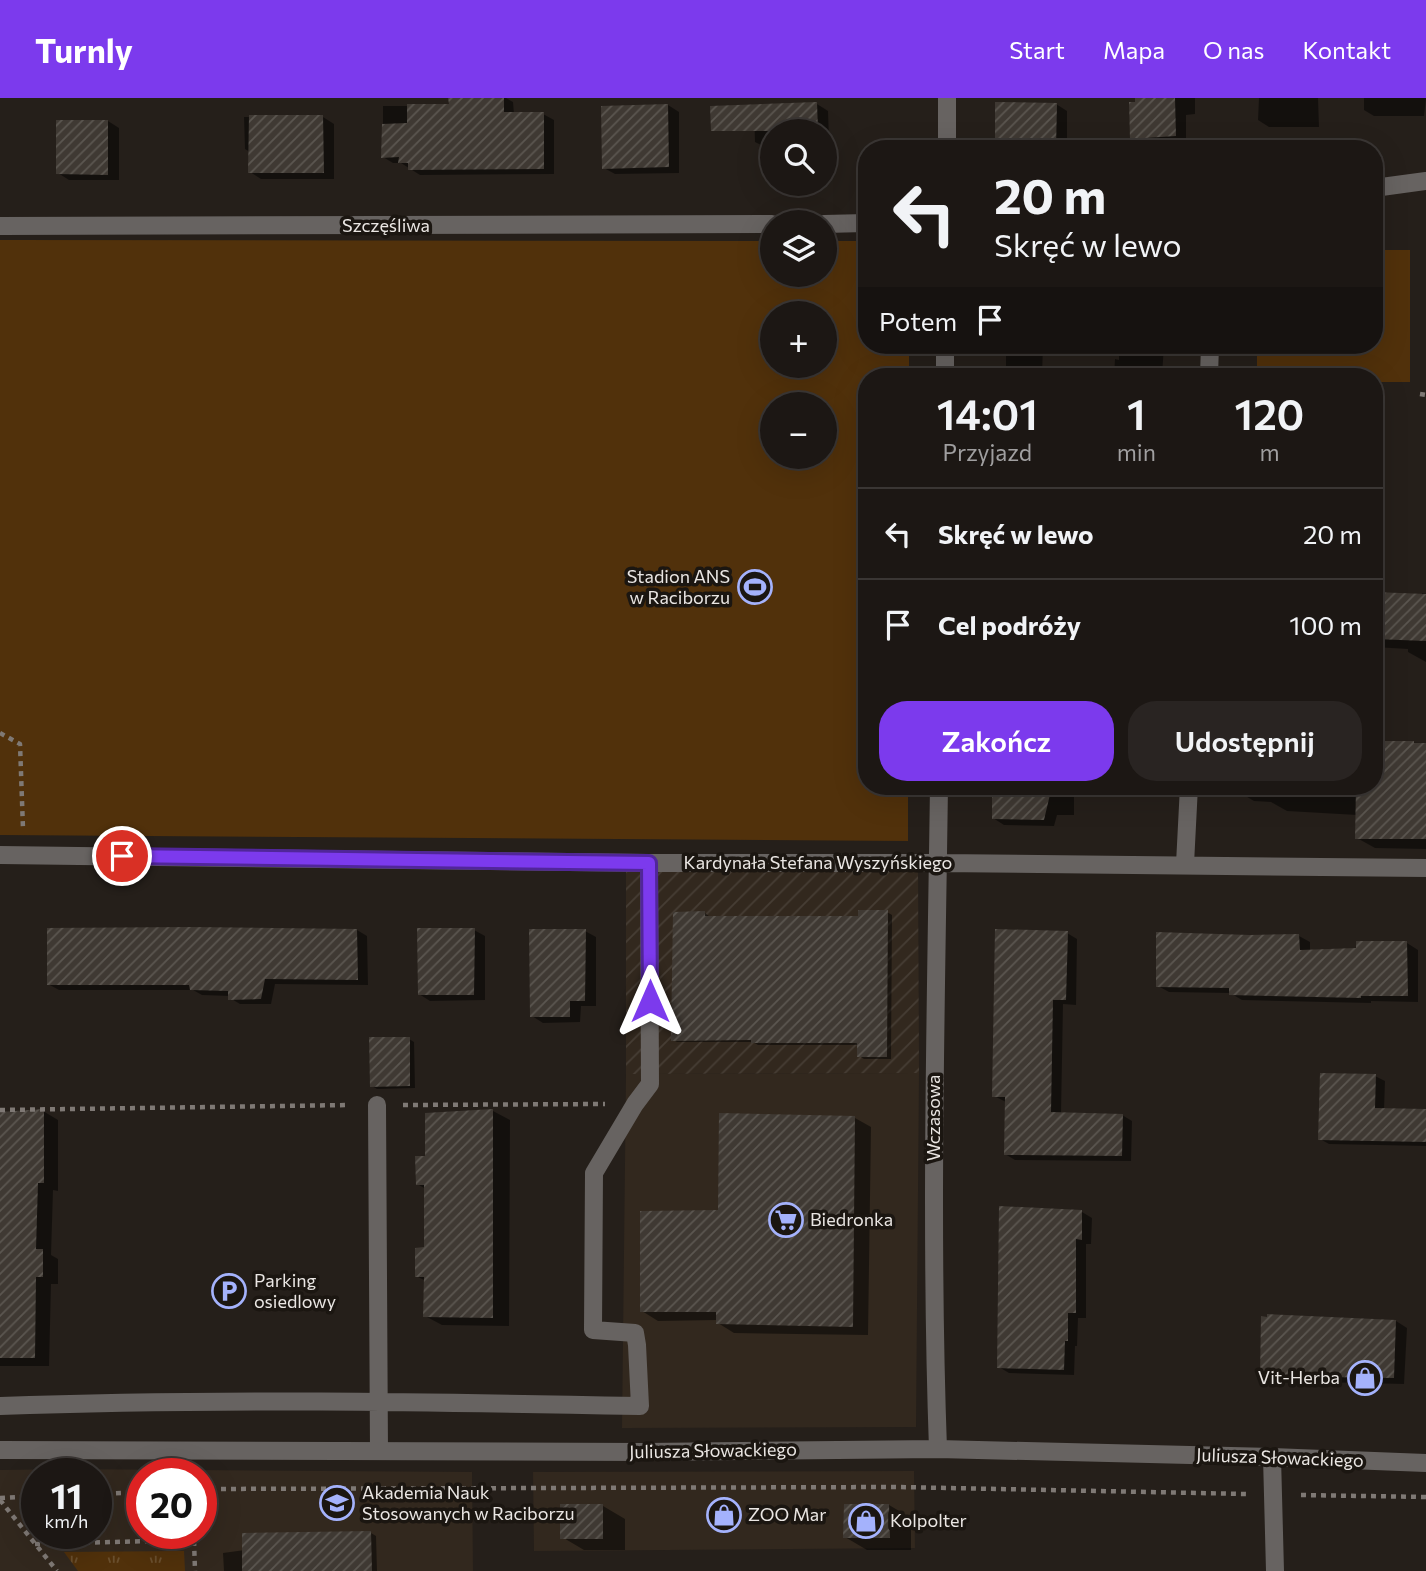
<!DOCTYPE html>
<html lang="pl">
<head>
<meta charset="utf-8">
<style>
	:root { --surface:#1c1714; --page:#292422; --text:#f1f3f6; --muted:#a09fa0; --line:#3a3634; --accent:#7c3aed }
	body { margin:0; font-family:Commissioner,sans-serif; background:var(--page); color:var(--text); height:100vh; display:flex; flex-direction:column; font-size:26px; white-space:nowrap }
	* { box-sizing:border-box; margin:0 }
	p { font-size:23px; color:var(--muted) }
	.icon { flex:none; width:38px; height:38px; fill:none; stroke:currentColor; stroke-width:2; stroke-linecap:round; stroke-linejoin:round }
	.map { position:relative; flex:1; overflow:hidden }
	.details { position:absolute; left:858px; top:270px; width:525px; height:427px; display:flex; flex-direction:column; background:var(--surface); border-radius:28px; box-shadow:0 7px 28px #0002,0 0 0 2px var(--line) }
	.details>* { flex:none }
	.banner { position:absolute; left:858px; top:42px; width:525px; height:214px; border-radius:28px; box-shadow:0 7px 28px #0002,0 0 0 2px var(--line); background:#1c1714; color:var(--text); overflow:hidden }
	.fabs { position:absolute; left:760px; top:21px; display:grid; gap:14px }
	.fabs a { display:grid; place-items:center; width:77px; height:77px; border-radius:50%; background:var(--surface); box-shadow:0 7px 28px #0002,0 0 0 2px var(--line); font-size:35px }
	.speed { position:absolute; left:21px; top:1360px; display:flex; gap:14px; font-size:35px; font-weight:700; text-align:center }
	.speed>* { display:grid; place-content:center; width:91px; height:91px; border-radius:50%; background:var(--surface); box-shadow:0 7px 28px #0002,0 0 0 2px var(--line); line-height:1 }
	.speed small { font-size:18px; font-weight:400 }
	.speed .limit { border:10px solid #d22; background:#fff; color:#111 }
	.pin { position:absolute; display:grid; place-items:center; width:60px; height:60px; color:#fff; margin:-30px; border:4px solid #fff; border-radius:50%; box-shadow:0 2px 7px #0007 }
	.me { position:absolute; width:77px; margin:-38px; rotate:0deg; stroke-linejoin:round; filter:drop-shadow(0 0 5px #0008) }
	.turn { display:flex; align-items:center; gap:24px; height:147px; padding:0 21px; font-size:32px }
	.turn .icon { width:91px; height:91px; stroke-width:2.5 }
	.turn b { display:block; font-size:49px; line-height:60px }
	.then { display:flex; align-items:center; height:66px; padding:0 21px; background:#0003; gap:14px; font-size:26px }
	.eta { display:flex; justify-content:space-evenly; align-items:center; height:119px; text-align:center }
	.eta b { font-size:42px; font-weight:600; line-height:49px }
	.button { display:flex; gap:14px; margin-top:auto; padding:14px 21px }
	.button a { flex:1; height:80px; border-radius:28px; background:var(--accent); color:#fff; font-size:28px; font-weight:600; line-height:80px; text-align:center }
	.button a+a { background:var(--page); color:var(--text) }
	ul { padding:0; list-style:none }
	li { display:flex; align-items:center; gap:21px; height:91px; padding:0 21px; border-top:2px solid var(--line) }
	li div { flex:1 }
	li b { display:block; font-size:26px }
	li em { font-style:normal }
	header { display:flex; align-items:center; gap:42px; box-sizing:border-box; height:98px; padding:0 35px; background:var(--accent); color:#fff }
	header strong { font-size:33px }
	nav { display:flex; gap:38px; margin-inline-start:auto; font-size:24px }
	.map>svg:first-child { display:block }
	.built { fill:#32281e; fill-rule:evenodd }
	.industrial { fill:url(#industrial-furrows) }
	.grass { fill:url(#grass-tufts) }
	.pitch { fill:#51310b; fill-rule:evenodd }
	.shadow { fill:#0007 }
	.building { fill:url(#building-hatch) }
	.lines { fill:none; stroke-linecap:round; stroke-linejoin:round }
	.path { stroke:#7f7975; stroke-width:4.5; stroke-dasharray:5 5; stroke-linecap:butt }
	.minor { stroke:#676361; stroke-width:18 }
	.route-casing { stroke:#51269a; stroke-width:18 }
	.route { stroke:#7c3aed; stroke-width:12 }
	.labels { text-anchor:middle; stroke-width:7; stroke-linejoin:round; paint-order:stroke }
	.street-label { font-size:18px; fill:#eae6e3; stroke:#1b1611 }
	.poi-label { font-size:18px; fill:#eae6e3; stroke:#1b1611; text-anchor:start }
</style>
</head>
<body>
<header>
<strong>Turnly</strong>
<nav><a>Start</a><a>Mapa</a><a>O nas</a><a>Kontakt</a></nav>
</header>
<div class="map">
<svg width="1426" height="1473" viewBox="0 0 1426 1473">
	<defs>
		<pattern id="industrial-furrows" width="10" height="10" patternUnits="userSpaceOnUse" patternTransform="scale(1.75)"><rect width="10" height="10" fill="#32281e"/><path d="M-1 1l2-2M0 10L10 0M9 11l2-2" fill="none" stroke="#463d34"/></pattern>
		<pattern id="grass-tufts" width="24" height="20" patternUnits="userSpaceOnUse" patternTransform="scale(1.75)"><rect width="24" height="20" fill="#51310b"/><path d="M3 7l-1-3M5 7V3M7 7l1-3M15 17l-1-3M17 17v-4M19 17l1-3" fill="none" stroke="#6a4f2e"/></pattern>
		<pattern id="building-hatch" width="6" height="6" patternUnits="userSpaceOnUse" patternTransform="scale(1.75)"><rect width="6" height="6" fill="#3f3933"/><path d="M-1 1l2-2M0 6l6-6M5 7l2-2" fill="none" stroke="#5b5650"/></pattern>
	</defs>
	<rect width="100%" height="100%" fill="#251f1a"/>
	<!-- built -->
	<path class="built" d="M919,975L916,1329L622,1330L626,976Z
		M66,1371L472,1374L473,1473H0V1372ZM37,1376H96V1435H37ZM142,1376H201V1435H142Z
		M914,1373L915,1450L534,1453L533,1374Z"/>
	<!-- industrial -->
	<path class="industrial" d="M626,771L918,773L919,975L626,976Z"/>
	<!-- grass -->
	<path class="grass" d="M184,1453L185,1473H78L64,1454Z"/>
	<!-- pitch -->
	<path class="pitch" d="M0,142L772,143V177H824V143H866V247H909V278H866V688H908V743L0,737ZM772,215H824V268H772ZM772,306H824V359H772Z
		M1374,152H1410V284H1374V278H1257V247H1374Z"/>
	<!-- shadow -->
	<path class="shadow" d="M450,0H506L513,4L514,16H543L554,22V76L420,77L401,65H393L383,59V8H450Z
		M1137,0H1195V16L1186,17V44L1142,46L1131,40Z
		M1259,0H1318L1319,29H1269L1258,22Z
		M1364,0H1426L1424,18H1374L1364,12Z
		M817,6L828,13L830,71H824V33H772V68L768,66L767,50L755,44L754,8Z
		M1056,6L1067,13V51H997Z
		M668,7L679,14V75L615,76L604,70Z
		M244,19H323L334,26V81H261L250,74V54L245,51Z
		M108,23L119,30V82H69L58,75Z
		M1006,247H1043L1042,278H1006Z
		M1119,247H1164L1162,278H1114L1115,261L1119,262Z
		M1422,495L1426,496V564L1408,554V551L1374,549V496L1422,498Z
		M1374,644L1426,645V751L1375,750L1357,740V717L1287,713L1271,704L1254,703L1237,693V688H1374Z
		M993,688H1141V697L1074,695V717H1057L1054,728L1004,727L993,720Z
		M887,814L892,817L891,961H864L859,958V947H758L753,944H677L673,942L705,815L710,819L860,820Z
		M357,832L367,838L368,887L275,886L271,906H240L230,900V898L202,897L193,892H59L48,886Z
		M474,832L485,838V902L430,903L419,896Z
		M585,833L596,839V908H581L580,924L543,925L532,918Z
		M1067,835L1077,841L1076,907L1063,906L1061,1016L1122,1017L1132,1023L1131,1063L1015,1062L1005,1056L1006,1004L994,998Z
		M1299,838L1310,844V853L1358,852L1407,845L1418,852V904L1371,903V905L1242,902L1230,895L1169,894L1158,888Z
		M409,941L414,944L415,990L377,991L372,988Z
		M1375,978L1385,983L1384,1012L1426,1013V1048L1329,1046L1320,1041Z
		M43,1013L58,1022V1093L53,1092L51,1157L58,1161V1186H51L49,1268H0V1015Z
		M493,1013L510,1022L509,1228L442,1227L425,1218L426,1183L416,1178L426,1151V1091L417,1086L427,1059Z
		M855,1020L871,1029L868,1237L734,1235L718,1225V1222L658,1223L642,1213L720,1114Z
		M1082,1114L1092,1120L1091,1146H1086V1220H1078L1077,1248H1075L1074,1277L1009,1275L999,1269Z
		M1396,1223L1407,1230L1404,1286L1273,1283L1262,1277Z
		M889,1407L911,1420V1452H867L845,1439Z
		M603,1408L625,1421V1452H584L562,1439Z
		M371,1435L376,1438L377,1473H224L223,1455Z"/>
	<!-- building -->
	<path class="building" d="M448,0H504V14H544V71L408,72V65H398L399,59L381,60L382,26L407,25V6H449Z
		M1135,0H1175L1176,38L1130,41L1129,4H1135Z
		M817,4L818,33H711L710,8Z
		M995,4L1057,5L1056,51H995Z
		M668,6L669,69L602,71L601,8Z
		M249,17H323L324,75H248Z
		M56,22H108V77L56,76Z
		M1374,494L1426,496V543L1374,541Z
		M1374,643H1414V645H1426V741H1355L1356,688H1374Z
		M992,688H1052L1044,722L992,721Z
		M858,812H888L887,959H857V945H751V942L671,943L673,814L705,813V818H858Z
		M189,829L357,831L358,882L265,881L261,901L228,902V893L190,892L189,887H47V830Z
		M417,830H475L474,897H418Z
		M529,831H586L585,903H570V919H530Z
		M995,831L1068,833L1066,902H1053L1051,1014L1123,1016L1122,1058L1004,1057L1005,999H992Z
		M1156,834L1250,837L1299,836L1300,852L1356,850V843H1407L1408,898H1361V900L1229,897V890L1156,889Z
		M369,939H410V988L370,989Z
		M1320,975L1376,976L1375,1010L1426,1011V1044L1318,1042Z
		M44,1011V1085H38L36,1151H43V1179H36L35,1260H0V1014Z
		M493,1011V1220L423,1219L424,1179H415V1150L424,1149V1087H416L415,1058H425V1015Z
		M719,1015L855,1018L853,1229L716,1226V1214H640V1113L718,1112Z
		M999,1108L1082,1112V1142L1076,1141V1215H1068V1243H1065L1064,1272L997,1270Z
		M1267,1216L1396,1222L1394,1280L1260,1278L1261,1218L1267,1219Z
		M560,1406H603V1441H560Z
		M844,1406H889L890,1440H843Z
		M371,1433L372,1473H242V1435Z"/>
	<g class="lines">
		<!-- path -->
		<path class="path" d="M1420,296L1426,297
			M0,635L20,646L23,731
			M403,1007L605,1006
			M0,1012L349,1007
			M201,1391L899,1389L1247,1396
			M96,1396L142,1394
			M1301,1397L1426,1399
			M0,1400L37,1398
			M0,1402L57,1473
			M35,1446L194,1442L195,1473"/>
		<!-- minor -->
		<path class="minor" d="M947,0V51
			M1374,90L1426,83
			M824,126L866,125
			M0,128L772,126
			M945,278V247
			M1209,278L1210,247
			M0,757L649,765H938L1426,770
			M1185,766L1189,688
			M377,1007L379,1353
			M0,1308C213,1300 427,1304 640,1308L637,1247L635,1235L593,1232L594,1075L635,1006L650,986L649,765
			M938,1351C930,1130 936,909 939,688
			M0,1352L645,1354L938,1351L1272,1359L1426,1365
			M1272,1359L1275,1473"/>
	</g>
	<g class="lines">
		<!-- route casing -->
		<g class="route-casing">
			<path id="route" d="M122,758L649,765L650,903"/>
		</g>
		<!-- route -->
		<use href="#route" class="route"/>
	</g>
	<!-- icons -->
	<defs>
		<g id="stadium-ring" transform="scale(1.75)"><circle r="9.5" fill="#1b1611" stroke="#a4b2fc" stroke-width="1.5"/><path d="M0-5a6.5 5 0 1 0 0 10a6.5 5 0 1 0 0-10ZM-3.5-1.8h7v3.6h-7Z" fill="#a4b2fc"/></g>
		<g id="supermarket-ring" transform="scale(1.75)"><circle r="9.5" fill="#1b1611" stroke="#a4b2fc" stroke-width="1.5"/><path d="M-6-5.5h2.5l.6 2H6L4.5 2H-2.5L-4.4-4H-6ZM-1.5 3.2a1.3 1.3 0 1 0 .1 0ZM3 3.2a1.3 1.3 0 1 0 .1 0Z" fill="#a4b2fc"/></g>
		<g id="parking-ring" transform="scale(1.75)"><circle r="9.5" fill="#1b1611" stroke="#a4b2fc" stroke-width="1.5"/><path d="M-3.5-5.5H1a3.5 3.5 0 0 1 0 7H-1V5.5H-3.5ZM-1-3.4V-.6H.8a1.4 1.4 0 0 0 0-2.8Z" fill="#a4b2fc"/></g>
		<g id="shop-ring" transform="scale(1.75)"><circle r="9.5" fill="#1b1611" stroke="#a4b2fc" stroke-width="1.5"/><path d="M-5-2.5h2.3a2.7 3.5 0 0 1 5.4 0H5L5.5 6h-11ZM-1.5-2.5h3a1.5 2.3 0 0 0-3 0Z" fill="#a4b2fc"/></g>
		<g id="university-ring" transform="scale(1.75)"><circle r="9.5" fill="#1b1611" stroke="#a4b2fc" stroke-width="1.5"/><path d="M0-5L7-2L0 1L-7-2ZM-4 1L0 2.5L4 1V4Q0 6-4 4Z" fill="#a4b2fc"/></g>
	</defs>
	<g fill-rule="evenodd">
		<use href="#stadium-ring" x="755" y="489"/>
		<use href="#supermarket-ring" x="786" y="1122"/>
		<use href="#parking-ring" x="229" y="1193"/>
		<use href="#shop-ring" x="1365" y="1280"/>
		<use href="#university-ring" x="337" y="1405"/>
		<use href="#shop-ring" x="724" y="1417"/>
		<use href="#shop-ring" x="866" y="1423"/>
	</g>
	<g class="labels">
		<!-- street labels -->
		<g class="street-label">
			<text x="386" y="134">Szczęśliwa</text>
			<text x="818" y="771">Kardynała Stefana Wyszyńskiego</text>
			<text transform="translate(934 1020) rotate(-90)" y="6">Wczasowa</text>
			<text transform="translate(713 1353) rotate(-1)" y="6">Juliusza Słowackiego</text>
			<text transform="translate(1280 1360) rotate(2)" y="6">Juliusza Słowackiego</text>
		</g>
		<!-- poi labels -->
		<g class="poi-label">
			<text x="730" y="485" text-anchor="end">Stadion ANS<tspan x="730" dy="21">w Raciborzu</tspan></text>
			<text x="810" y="1128">Biedronka</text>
			<text x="254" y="1189">Parking<tspan x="254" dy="21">osiedlowy</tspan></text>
			<text x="1340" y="1286" text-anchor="end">Vit-Herba</text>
			<text x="362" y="1401">Akademia Nauk<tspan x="362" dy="21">Stosowanych w Raciborzu</tspan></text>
			<text x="748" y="1423">ZOO Mar</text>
			<text x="890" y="1429">Kolpolter</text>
		</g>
	</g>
</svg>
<div class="fabs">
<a><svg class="icon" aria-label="search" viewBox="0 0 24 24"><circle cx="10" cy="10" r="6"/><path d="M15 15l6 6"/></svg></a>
<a><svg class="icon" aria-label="layers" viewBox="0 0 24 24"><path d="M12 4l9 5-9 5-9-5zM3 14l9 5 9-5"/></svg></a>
<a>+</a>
<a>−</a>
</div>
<div class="speed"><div>11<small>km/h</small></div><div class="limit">20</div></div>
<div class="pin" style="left:122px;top:758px;background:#d93025"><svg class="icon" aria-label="arrive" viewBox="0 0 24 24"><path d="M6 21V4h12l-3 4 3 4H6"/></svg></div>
<svg class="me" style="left:650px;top:903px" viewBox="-20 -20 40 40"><path d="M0-17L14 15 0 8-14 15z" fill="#7c3aed" stroke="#fff" stroke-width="4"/></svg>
<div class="banner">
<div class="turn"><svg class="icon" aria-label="left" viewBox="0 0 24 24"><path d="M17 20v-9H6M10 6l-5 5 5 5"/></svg><div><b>20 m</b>Skręć w lewo</div></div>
<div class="then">Potem<svg class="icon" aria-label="arrive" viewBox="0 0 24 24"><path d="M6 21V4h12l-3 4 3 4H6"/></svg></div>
</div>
<section class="details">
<div class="eta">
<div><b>14:01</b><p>Przyjazd</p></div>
<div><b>1</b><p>min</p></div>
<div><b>120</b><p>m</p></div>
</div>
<ul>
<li><svg class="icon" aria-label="left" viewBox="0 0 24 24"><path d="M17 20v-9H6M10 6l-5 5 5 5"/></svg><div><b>Skręć w lewo</b></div><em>20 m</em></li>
<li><svg class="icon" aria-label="arrive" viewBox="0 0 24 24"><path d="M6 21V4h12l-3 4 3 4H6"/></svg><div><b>Cel podróży</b></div><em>100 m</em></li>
</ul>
<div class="button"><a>Zakończ</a><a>Udostępnij</a></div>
</section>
</div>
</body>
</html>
